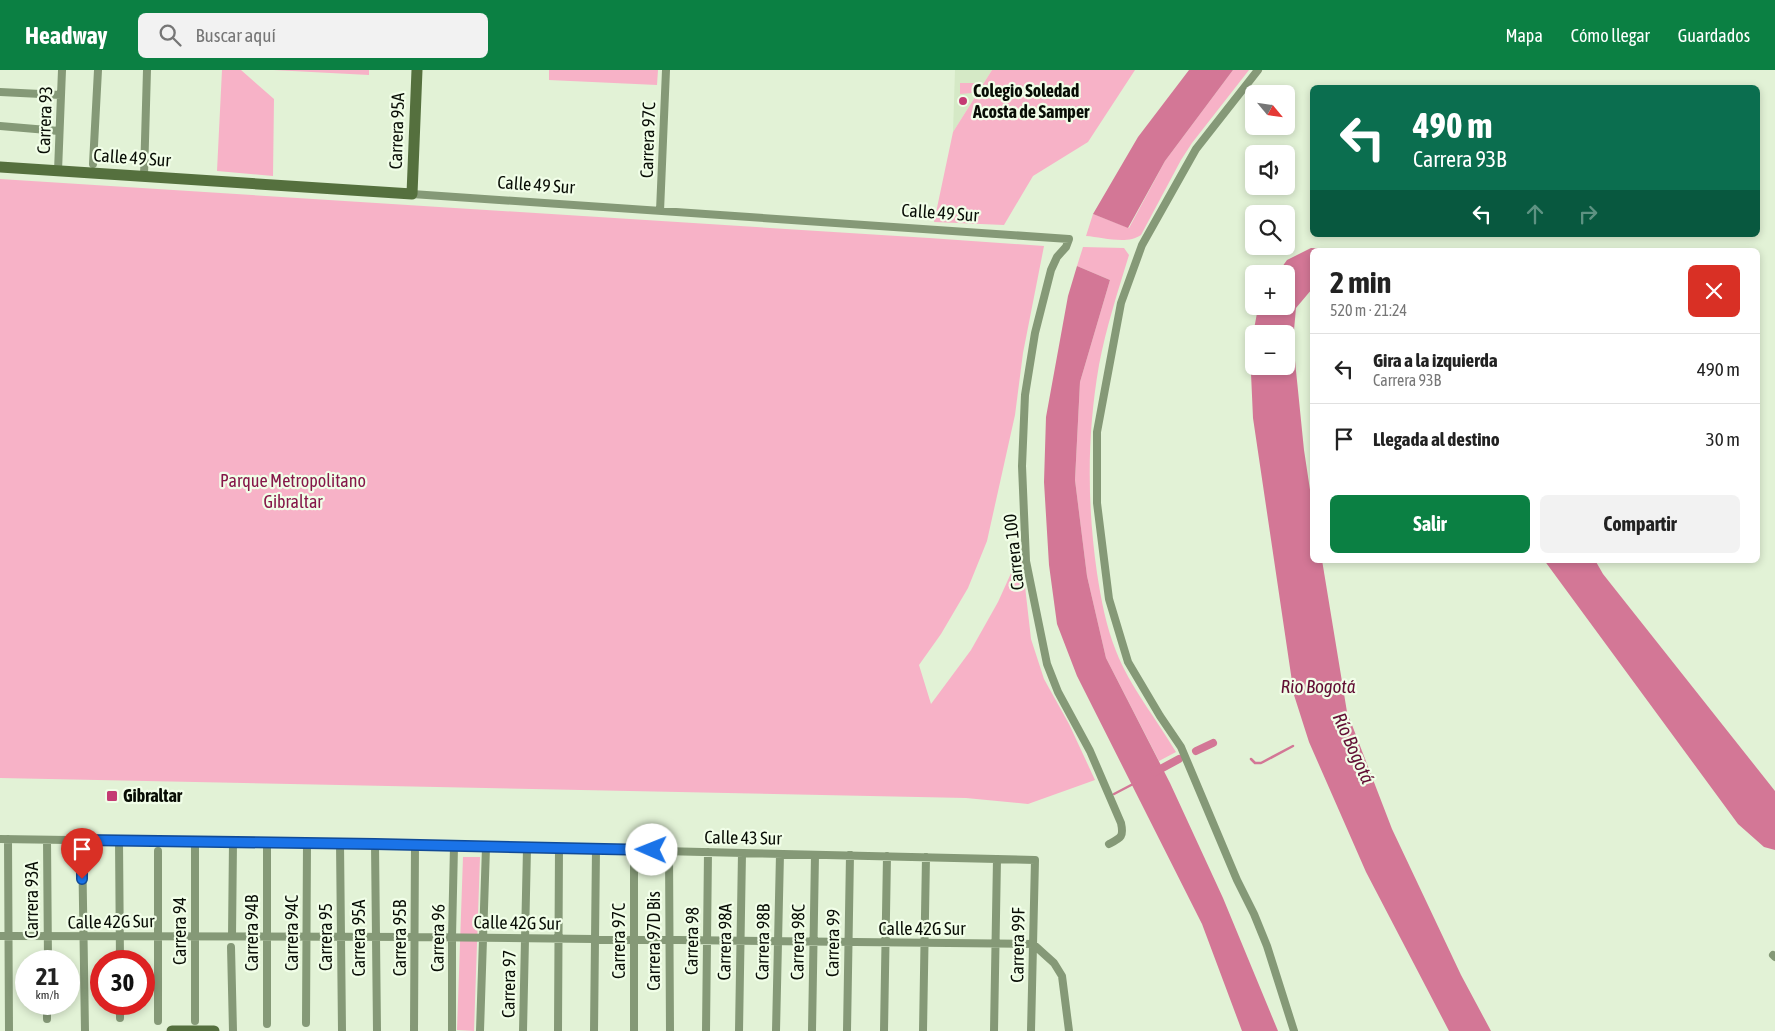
<!DOCTYPE html>
<html lang="es">
<head>
<meta charset="utf-8">
<style>
	:root { --surface:#fff; --page:#f2f2f2; --text:#222; --muted:#767676; --line:#e0e0e0; --accent:#0b8043 }
	body { margin:0; font-family:"Asap Condensed",sans-serif; background:var(--page); color:var(--text); height:100vh; display:flex; flex-direction:column; font-size:19px; white-space:nowrap }
	* { box-sizing:border-box; margin:0 }
	p { font-size:16px; color:var(--muted) }
	.icon { flex:none; width:28px; height:28px; fill:none; stroke:currentColor; stroke-width:2; stroke-linecap:round; stroke-linejoin:round }
	.map { position:relative; flex:1; overflow:hidden }
	.details { position:absolute; left:1310px; top:178px; width:450px; height:315px; display:flex; flex-direction:column; background:var(--surface); border-radius:8px; box-shadow:0 2px 8px #0003 }
	.details>* { flex:none }
	.hud { position:absolute; left:1310px; top:15px; width:450px; height:152px; border-radius:8px; box-shadow:0 2px 8px #0003; background:#0b6e4f; color:#fff; overflow:hidden }
	.needle { width:32px; rotate:119deg }
	.controls { position:absolute; left:1245px; top:15px; display:grid; gap:10px }
	.controls a { display:grid; place-items:center; width:50px; height:50px; border-radius:8px; background:var(--surface); box-shadow:0 2px 8px #0003; font-size:25px }
	.speed { position:absolute; left:15px; top:880px; display:flex; gap:10px; font-size:25px; font-weight:700; text-align:center }
	.speed>* { display:grid; place-content:center; width:65px; height:65px; border-radius:50%; background:var(--surface); box-shadow:0 2px 8px #0003; line-height:1 }
	.speed small { font-size:12px; font-weight:400 }
	.speed .limit { border:8px solid #d22; background:#fff; color:#111 }
	.pin { position:absolute; display:grid; place-items:center; width:42px; height:42px; color:#fff; margin:-51px -21px; border-radius:50% 50% 50% 0; rotate:-45deg; box-shadow:0 0 5px #0007 }
	.pin .icon { rotate:45deg }
	.me { position:absolute; width:55px; margin:-28px; rotate:271deg; stroke-linejoin:round; filter:drop-shadow(0 0 4px #0008) }
	.turn { display:flex; align-items:center; gap:18px; height:105px; padding:0 20px; font-size:22px }
	.turn .icon { width:65px; height:65px; stroke-width:2.5 }
	.turn b { display:block; font-size:35px; line-height:42px }
	.lanes { display:flex; align-items:center; height:48px; padding:0 20px; background:#0003; justify-content:center; gap:25px; direction:ltr }
	.lanes .off { opacity:.35 }
	.round { display:grid; place-items:center; flex:none; width:52px; height:52px; border-radius:8px; background:var(--page) }
	.head { display:flex; align-items:center; justify-content:space-between; height:85px; padding:0 20px }
	h1 { font-size:30px; font-weight:700; line-height:38px }
	.action { display:flex; gap:10px; margin-top:auto; padding:10px 20px }
	.action a { flex:1; height:58px; border-radius:8px; background:var(--accent); color:#fff; font-size:20px; font-weight:700; line-height:58px; text-align:center }
	.action a+a { background:var(--page); color:var(--text) }
	ul { padding:0; list-style:none }
	li { display:flex; align-items:center; gap:15px; height:70px; padding:0 20px; border-top:1px solid var(--line) }
	li div { flex:1 }
	li b { display:block; font-size:19px }
	li em { font-style:normal }
	header { display:flex; align-items:center; gap:30px; box-sizing:border-box; height:70px; padding:0 25px; background:var(--accent); color:#fff }
	header strong { font-size:24px }
	nav { display:flex; gap:28px; margin-inline-start:auto; font-size:18px }
	.search { width:350px; height:45px; background:var(--page); display:flex; align-items:center; gap:12px; box-sizing:border-box; padding:0 18px; border-radius:8px; color:var(--muted); font-size:19px }
	.map>svg:first-child { display:block }
	.built { fill:#d5e9c6 }
	.green { fill:#f7b2c7 }
	.water { fill:#d37796; fill-rule:evenodd }
	.lines { fill:none; stroke-linecap:round; stroke-linejoin:round }
	.stream { stroke:#d37796; stroke-width:2.5 }
	.canal { stroke:#d37796; stroke-width:8 }
	.street { stroke:#859977; stroke-width:8 }
	.secondary { stroke:#55703e; stroke-width:11 }
	.route-casing { stroke:#114b97; stroke-width:12 }
	.route { stroke:#1a73e8; stroke-width:9 }
	.poi-dot { fill:#c43a73; stroke:#f1fee8; stroke-width:2 }
	.labels { text-anchor:middle; stroke-width:4.5; stroke-linejoin:round; paint-order:stroke }
	.poi-label { font-size:18px; font-weight:bold; fill:#080d05; stroke:#f1fee8; text-anchor:start }
	.street-label { font-size:18px; fill:#080d05; stroke:#f1fee8 }
	.park-label { font-size:18px; fill:#861749; stroke:#f1fee8 }
	.water-label { font-size:19px; font-style:italic; fill:#620e34; stroke:#f1fee8 }
</style>
</head>
<body>
<header>
<strong>Headway</strong>
<div class="search"><svg class="icon" aria-label="search" viewBox="0 0 24 24"><circle cx="10" cy="10" r="6"/><path d="M15 15l6 6"/></svg>Buscar aquí</div>
<nav><a>Mapa</a><a>Cómo llegar</a><a>Guardados</a></nav>
</header>
<div class="map">
<svg width="1775" height="961" viewBox="0 0 1775 961">
	<rect width="100%" height="100%" fill="#e2f2d6"/>
	<!-- built -->
	<path class="built" d="M955,0H992L953,62Z"/>
	<!-- green -->
	<path class="green" d="M222,0H241L274,29L273,106L217,101Z
		M273,0H369V5Z
		M549,0H658L657,15L549,10Z
		M992,0H1135L1088,72L1033,106L1004,155L934,152L953,62Z
		M1233,0H1249L1192,73L1181,90L1141,165C1127,175 1102,167 1086,166L1093,144L1129,158L1165,91Z
		M960,13H978L972,23L960,24Z
		M0,109L929,168L1044,176L1023,283L1015,345L987,471L968,518L941,564L919,595L931,634L971,580L998,532L1021,481L1031,569L1044,609L1069,654L1095,710L1028,734L966,728L0,708Z
		M1083,177L1124,178L1129,185C1118,221 1106,258 1099,295C1087,364 1087,434 1097,503C1101,529 1106,556 1116,581C1130,617 1156,648 1176,682L1159,691L1106,588L1087,506L1075,410L1080,312L1110,210L1077,196Z
		M463,787H480L474,961L457,960Z"/>
	<!-- water -->
	<path class="water" d="M1189,0H1233L1165,91L1128,158L1093,144L1138,67Z
		M1311,178L1362,180H1312V219L1296,238L1293,271L1304,380L1312,433V490H1322L1347,642L1392,759L1461,905L1491,961H1449L1366,802L1309,672L1294,625L1253,348L1250,281L1257,243L1259,236H1286V204H1277L1287,190ZM1254,264H1286V296H1254Z
		M1077,196L1110,210L1080,312L1075,410L1087,506L1106,588L1170,713L1223,828L1278,961H1242L1202,854L1077,606L1057,554L1049,495L1044,412L1046,347L1068,226Z
		M1544,490H1595L1603,504L1775,721V780L1764,777L1738,754Z"/>
	<g class="lines">
		<!-- stream -->
		<path class="stream" d="M1251,689L1255,693H1261L1293,676
			M1114,724L1135,713"/>
		<!-- canal -->
		<path class="canal" d="M1196,681L1213,673
			M1155,702L1179,689"/>
		<!-- street -->
		<path class="street" d="M1258,0L1196,79L1142,175L1121,233L1097,362V433L1109,529L1128,592L1160,646L1181,677L1237,810L1254,844L1267,876L1294,961
			M0,22L61,25
			M0,56L59,61
			M93,94L98,0
			M58,101L62,0
			M144,106L147,0
			M412,124L1069,169L1066,177L1057,187L1051,200L1035,263L1025,325L1022,396L1026,491L1047,594L1058,622L1090,681L1121,753C1124,767 1121,768 1109,774
			M660,141L666,0
			M0,769L415,775L1035,790L1031,961
			M8,769L9,961
			M47,770L48,891
			M82,770L85,961
			M119,771L120,891
			M195,771V951
			M267,773V954
			M340,773L342,961
			M375,774L377,961
			M634,780V961
			M158,781V951
			M669,781L670,961
			M0,866L415,867L1033,874L1054,893L1062,906L1069,961
			M232,866L233,772
			M231,877L233,961
			M1773,885L1775,887
			M120,948V934
			M47,949V934
			M306,953L307,773
			M414,961L415,775
			M452,961V867L454,776
			M480,961L486,777
			M523,961L527,778
			M558,961L559,778
			M594,961L596,779
			M706,961L708,782
			M739,961L742,783
			M776,961L780,784
			M812,961L815,785
			M847,961L850,785
			M884,961L887,786
			M923,961L926,787
			M994,961L997,789"/>
		<!-- secondary -->
		<path class="secondary" d="M0,97L412,124L417,0
			M172,961H214"/>
	</g>
	<g class="lines">
		<!-- route casing -->
		<g class="route-casing">
			<path id="route" d="M82,809V770L375,774L652,780"/>
		</g>
		<!-- route -->
		<use href="#route" class="route"/>
	</g>
	<!-- markers -->
	<g class="poi-dot">
		<circle cx="963" cy="31" r="5"/>
		<rect x="106" y="720" width="12" height="12" rx="2.5"/>
	</g>
	<g class="labels">
		<!-- poi labels -->
		<g class="poi-label">
			<text x="973" y="27">Colegio Soledad<tspan x="973" dy="21">Acosta de Samper</tspan></text>
			<text x="123" y="732">Gibraltar</text>
		</g>
		<!-- street labels -->
		<g class="street-label">
			<text transform="translate(45 50) rotate(-88)" y="6">Carrera 93</text>
			<text transform="translate(397 61) rotate(-88)" y="6">Carrera 95A</text>
			<text transform="translate(648 70) rotate(-88)" y="6">Carrera 97C</text>
			<text transform="translate(132 88) rotate(4)" y="6">Calle 49 Sur</text>
			<text transform="translate(536 115) rotate(4)" y="6">Calle 49 Sur</text>
			<text transform="translate(940 143) rotate(4)" y="6">Calle 49 Sur</text>
			<text transform="translate(1014 482) rotate(-96)" y="6">Carrera 100</text>
			<text transform="translate(743 768) rotate(1)" y="6">Calle 43 Sur</text>
			<text transform="translate(32 830) rotate(-90)" y="6">Carrera 93A</text>
			<text transform="translate(111 852) rotate(-1)" y="6">Calle 42G Sur</text>
			<text transform="translate(517 853) rotate(1)" y="6">Calle 42G Sur</text>
			<text x="922" y="865">Calle 42G Sur</text>
			<text transform="translate(180 861) rotate(-90)" y="6">Carrera 94</text>
			<text transform="translate(252 863) rotate(-90)" y="6">Carrera 94B</text>
			<text transform="translate(292 863) rotate(-90)" y="6">Carrera 94C</text>
			<text transform="translate(326 867) rotate(-90)" y="6">Carrera 95</text>
			<text transform="translate(359 868) rotate(-90)" y="6">Carrera 95A</text>
			<text transform="translate(400 868) rotate(-90)" y="6">Carrera 95B</text>
			<text transform="translate(438 868) rotate(-89)" y="6">Carrera 96</text>
			<text transform="translate(619 871) rotate(-90)" y="6">Carrera 97C</text>
			<text transform="translate(654 871) rotate(-90)" y="6">Carrera 97D Bis</text>
			<text transform="translate(692 871) rotate(-89)" y="6">Carrera 98</text>
			<text transform="translate(725 872) rotate(-89)" y="6">Carrera 98A</text>
			<text transform="translate(763 872) rotate(-89)" y="6">Carrera 98B</text>
			<text transform="translate(798 872) rotate(-89)" y="6">Carrera 98C</text>
			<text transform="translate(833 873) rotate(-89)" y="6">Carrera 99</text>
			<text transform="translate(1018 875) rotate(-89)" y="6">Carrera 99F</text>
			<text transform="translate(509 914) rotate(-89)" y="6">Carrera 97</text>
		</g>
		<!-- park labels -->
		<g class="park-label">
			<text x="293" y="417">Parque Metropolitano<tspan x="293" dy="21">Gibraltar</tspan></text>
		</g>
		<!-- water labels -->
		<g class="water-label">
			<text x="1318" y="623">Rio Bogotá</text>
			<text transform="translate(1354 678) rotate(66)" y="7">Río Bogotá</text>
		</g>
	</g>
</svg>
<div class="controls">
<a><svg class="needle" viewBox="-14 -14 28 28"><path d="M0-13l5 13h-10z" fill="#e53935"/><path d="M0 13l5-13h-10z" fill="#767676"/></svg></a>
<a><svg class="icon" aria-label="sound" viewBox="0 0 24 24"><path d="M4 9h4l5-4v14l-5-4H4zM17 9q2 3 0 6"/></svg></a>
<a><svg class="icon" aria-label="search" viewBox="0 0 24 24"><circle cx="10" cy="10" r="6"/><path d="M15 15l6 6"/></svg></a>
<a>+</a>
<a>−</a>
</div>
<div class="speed"><div>21<small>km/h</small></div><div class="limit">30</div></div>
<div class="pin" style="left:82px;top:809px;background:#d93025"><svg class="icon" aria-label="arrive" viewBox="0 0 24 24"><path d="M6 21V4h12l-3 4 3 4H6"/></svg></div>
<svg class="me" style="left:652px;top:780px" viewBox="-20 -20 40 40"><circle r="19" fill="#fff"/><path d="M0-13L10 11 0 6-10 11z" fill="#1a73e8"/></svg>
<div class="hud">
<div class="turn"><svg class="icon" aria-label="left" viewBox="0 0 24 24"><path d="M17 20v-9H6M10 6l-5 5 5 5"/></svg><div><b>490 m</b>Carrera 93B</div></div>
<div class="lanes"><svg class="icon" aria-label="left" viewBox="0 0 24 24"><path d="M17 20v-9H6M10 6l-5 5 5 5"/></svg><svg class="icon off" aria-label="ahead" viewBox="0 0 24 24"><path d="M12 20V5M6 11l6-6 6 6"/></svg><svg class="icon off" aria-label="right" viewBox="0 0 24 24"><path d="M7 20v-9h11M14 6l5 5-5 5"/></svg></div>
</div>
<section class="details">
<div class="head"><div><h1>2 min</h1><p>520 m · 21:24</p></div><a class="round" style="background:#d93025;color:#fff"><svg class="icon" aria-label="close" viewBox="0 0 24 24"><path d="M6 6l12 12M18 6L6 18"/></svg></a></div>
<ul>
<li><svg class="icon" aria-label="left" viewBox="0 0 24 24"><path d="M17 20v-9H6M10 6l-5 5 5 5"/></svg><div><b>Gira a la izquierda</b><p>Carrera 93B</p></div><em>490 m</em></li>
<li><svg class="icon" aria-label="arrive" viewBox="0 0 24 24"><path d="M6 21V4h12l-3 4 3 4H6"/></svg><div><b>Llegada al destino</b></div><em>30 m</em></li>
</ul>
<div class="action"><a>Salir</a><a>Compartir</a></div>
</section>
</div>
</body>
</html>
